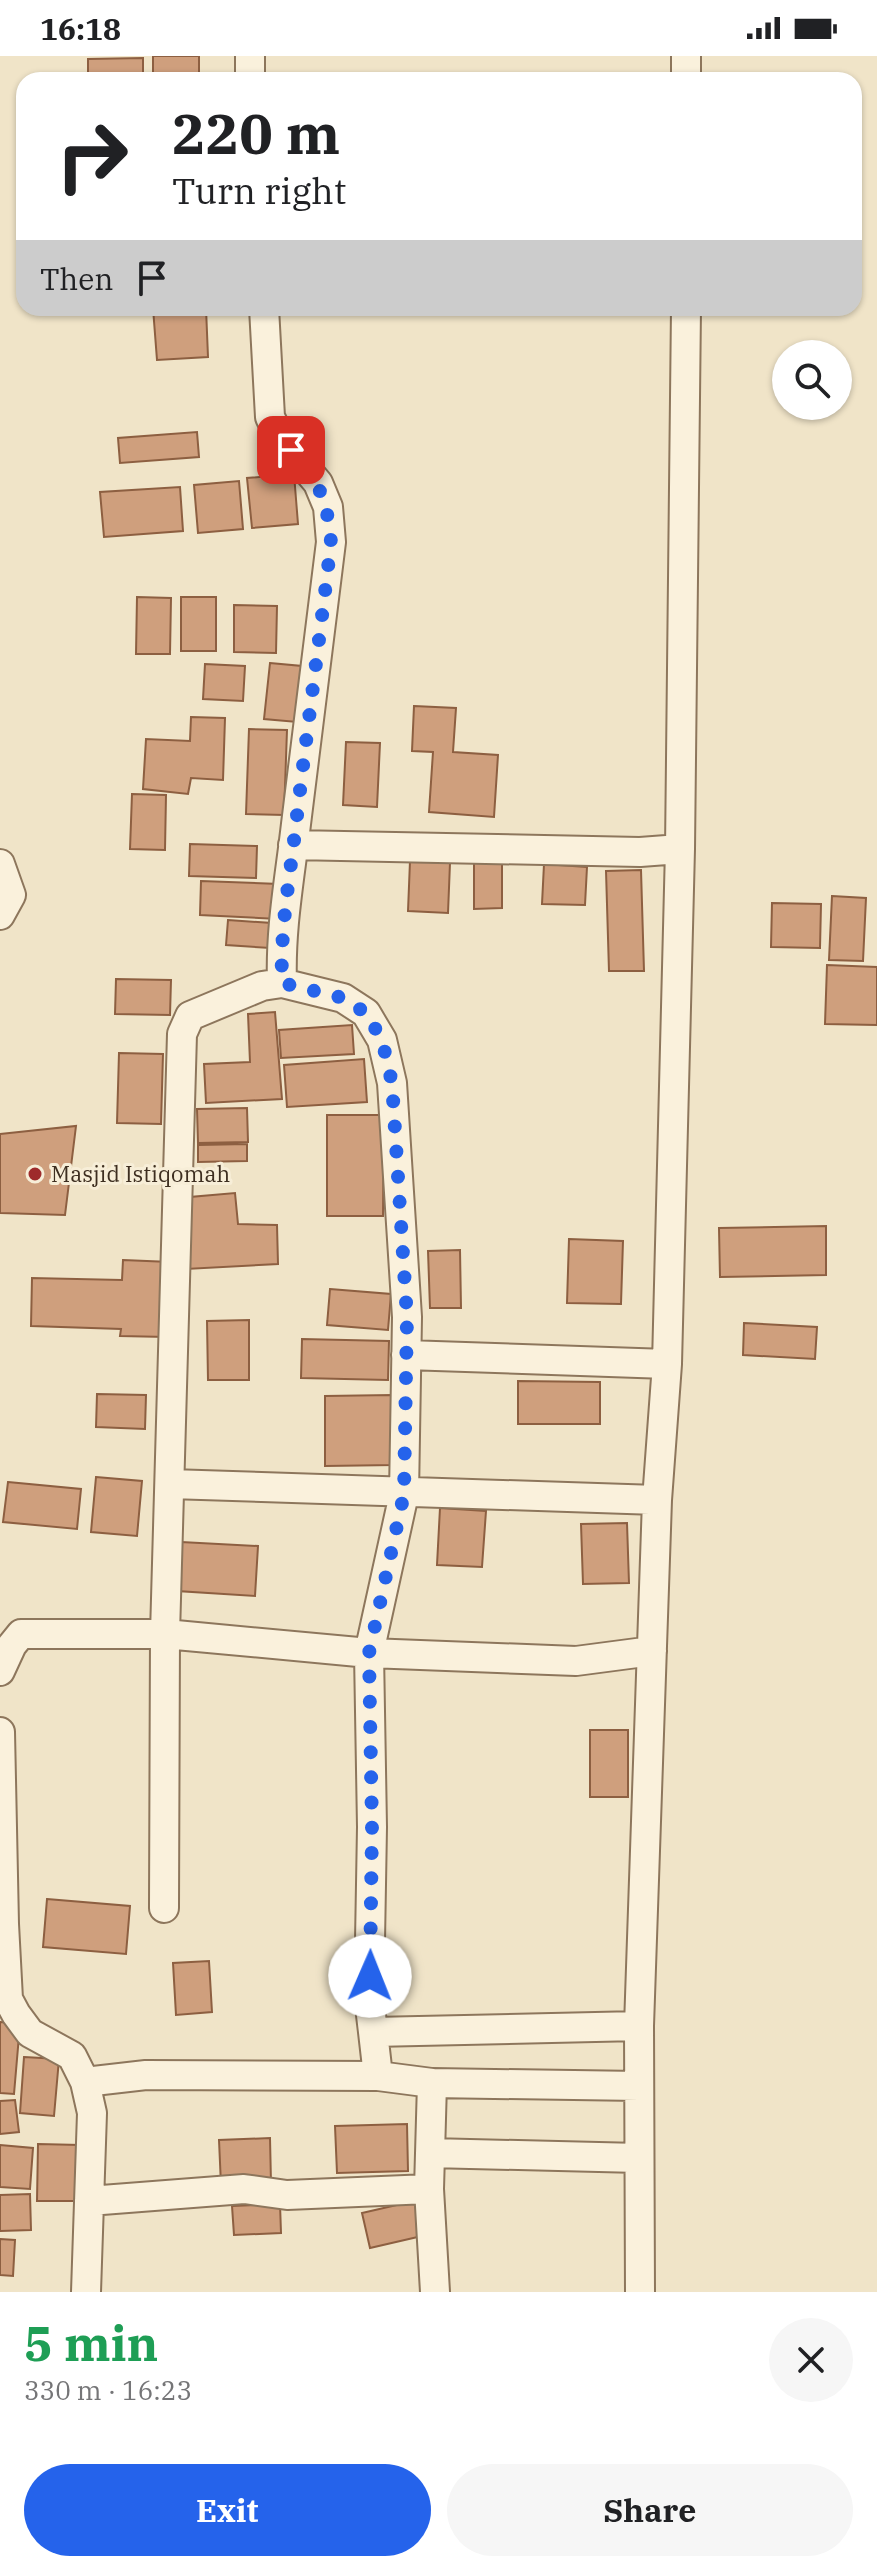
<!DOCTYPE html>
<html lang="en">
<head>
<meta charset="utf-8">
<style>
	:root { --surface:#fff; --page:#f6f6f6; --text:#202124; --muted:#757577; --accent:#2563eb }
	body { margin:0; font-family:"IBM Plex Serif",serif; background:var(--page); color:var(--text); height:100vh; display:flex; flex-direction:column; font-size:30px; white-space:nowrap }
	* { box-sizing:border-box; margin:0 }
	p { font-size:26px; color:var(--muted) }
	.icon { flex:none; width:44px; height:44px; fill:none; stroke:currentColor; stroke-width:2; stroke-linecap:round; stroke-linejoin:round }
	.map { position:relative; height:2236px; overflow:hidden }
	.drawer { display:flex; flex-direction:column; background:var(--surface); flex:1 }
	.drawer>* { flex:none }
	.hud { position:absolute; left:16px; top:16px; width:846px; height:244px; border-radius:24px; box-shadow:0 2px 6px #0004; background:#fff; color:var(--text); overflow:hidden }
	.tools { position:absolute; left:772px; top:284px; display:grid; gap:16px }
	.tools a { display:grid; place-items:center; width:80px; height:80px; border-radius:50%; background:var(--surface); box-shadow:0 2px 6px #0004; font-size:40px }
	.pin { position:absolute; display:grid; place-items:center; width:68px; height:68px; color:#fff; margin:-34px; border-radius:16px; box-shadow:0 4px 12px #0006 }
	.me { position:absolute; width:88px; margin:-44px; rotate:1deg; stroke-linejoin:round; filter:drop-shadow(0 0 6px #0008) }
	.turn { display:flex; align-items:center; gap:28px; height:168px; padding:0 24px; font-size:36px }
	.turn .icon { width:104px; height:104px; stroke-width:2.5 }
	.turn b { display:block; font-size:56px; line-height:68px }
	.then { display:flex; align-items:center; height:76px; padding:0 24px; background:#0003; gap:16px; font-size:30px }
	.round { display:grid; place-items:center; flex:none; width:84px; height:84px; border-radius:42px; background:var(--page) }
	.summary { display:flex; align-items:center; justify-content:space-between; height:136px; padding:0 24px }
	h1 { font-size:48px; font-weight:700; line-height:60px; color:#1e9e55 }
	.action { display:flex; gap:16px; margin-top:auto; padding:16px 24px }
	.action a { flex:1; height:92px; border-radius:48px; background:var(--accent); color:#fff; font-size:32px; font-weight:700; line-height:92px; text-align:center }
	.action a+a { background:var(--page); color:var(--text) }
	.status { display:flex; justify-content:space-between; align-items:center; height:56px; padding:0 40px; background:var(--surface); direction:ltr }
	.status svg { height:22px; fill:currentColor }
	.map>svg:first-child { display:block }
	.building { fill:#cf9f7d; stroke:#8d5f41; stroke-width:2 }
	.lines { fill:none; stroke-linecap:round; stroke-linejoin:round }
	.street-casing { stroke:#8d765c; stroke-width:32 }
	.street { stroke:#faf1dc; stroke-width:28 }
	.route { stroke:#2563eb; stroke-width:14; stroke-dasharray:0 25.2 }
	.poi-dot { fill:#9e2a2b; stroke:#f7eed8; stroke-width:3 }
	.labels { text-anchor:middle; stroke-width:6; stroke-linejoin:round; paint-order:stroke }
	.poi-label { font-size:22px; fill:#3d2e20; stroke:#f7eed8; text-anchor:start }
</style>
</head>
<body>
<div class="status"><b>16:18</b><svg viewBox="0 0 49 12"><path d="M0 12V9h3v3zM5 12V6h3v6zM10 12V3h3v9zM15 12V0h3v12zM26 1h20v11H26zM47 4h2v5h-2z"/></svg></div>
<div class="map">
<svg width="877" height="2236" viewBox="0 0 877 2236">
	<rect width="100%" height="100%" fill="#f0e4c8"/>
	<!-- building -->
	<path class="building" d="M153,0H199V24H153Z
		M143,2V24H88V3Z
		M153,252H206L208,301L157,304Z
		M197,376L199,401L120,407L118,382Z
		M294,418L298,468L252,472L247,422Z
		M239,425L243,473L198,477L194,429Z
		M180,431L183,475L104,481L100,436Z
		M137,541L171,542L170,598H136Z
		M181,541H216V595H181Z
		M234,549L277,550L276,597L234,596Z
		M270,607L302,610L297,666L264,663Z
		M205,608L245,610L243,645L203,643Z
		M414,650L456,652L453,696L498,699L494,761L429,756L433,696L412,695Z
		M191,661L225,662L223,724L191,722L188,738L143,733L146,683L190,685Z
		M249,673L287,674L284,759L246,758Z
		M346,686L380,687L377,751L343,749Z
		M132,738L166,739L165,794L130,793Z
		M190,788L257,790L256,822L189,820Z
		M410,805L450,807L448,857L408,855Z
		M474,807H502V852L474,853Z
		M544,808L587,811L585,849L542,848Z
		M641,814L644,915H609L606,815Z
		M201,825L279,828L278,863L200,859Z
		M832,840L866,842L863,905L829,904Z
		M772,847L821,848L820,892L771,891Z
		M228,864L272,867L270,892L226,889Z
		M827,909L877,911V969L825,968Z
		M116,923L171,924L170,959L115,958Z
		M275,956L282,1043L206,1047L204,1008L250,1006L248,958Z
		M352,969L354,998L281,1002L279,974Z
		M119,997L163,998L161,1068L117,1067Z
		M364,1003L367,1046L287,1051L284,1009Z
		M247,1052L248,1086L198,1087L197,1053Z
		M327,1059H384L383,1160H327Z
		M76,1070L65,1159L0,1157V1078Z
		M247,1088V1105L198,1106V1089Z
		M235,1137L238,1168L277,1169L278,1208L186,1213L190,1141Z
		M826,1170V1219L720,1221L719,1172Z
		M569,1183L623,1185L621,1248L567,1247Z
		M460,1194L461,1252H430L428,1195Z
		M123,1204L170,1206L167,1281L120,1280L121,1273L31,1270L32,1222L122,1224Z
		M330,1233L391,1238L388,1274L327,1269Z
		M249,1264V1324H208L207,1265Z
		M744,1267L817,1271L815,1303L743,1299Z
		M302,1283L389,1285L388,1324L301,1322Z
		M518,1325L600,1326V1368H518Z
		M97,1338L146,1339L145,1373L96,1371Z
		M392,1339L394,1409L325,1410V1340Z
		M96,1421L142,1425L137,1480L91,1476Z
		M8,1426L81,1433L77,1473L3,1466Z
		M440,1452L486,1455L482,1511L437,1509Z
		M627,1467L629,1527L583,1528L581,1468Z
		M181,1486L258,1490L255,1540L177,1535Z
		M590,1674H628V1741H590Z
		M47,1843L130,1850L126,1898L43,1891Z
		M209,1905L212,1956L176,1959L173,1907Z
		M0,1966L20,1968L14,2038L0,2037Z
		M24,2001L59,2003L54,2060L20,2057Z
		M15,2044L19,2076L0,2078V2045Z
		M407,2068L408,2115L337,2117L335,2070Z
		M270,2082L271,2127L221,2129L219,2084Z
		M38,2088L80,2089L79,2145H37Z
		M0,2089L33,2092L30,2133L0,2131Z
		M30,2138L31,2174L0,2175V2139Z
		M414,2145L422,2180L370,2192L362,2157Z
		M280,2148L281,2177L234,2179L232,2150Z
		M0,2183L15,2184L13,2220L0,2219Z"/>
	<g class="lines">
		<!-- street casing -->
		<g class="street-casing">
			<path id="street" d="M250,0V24
				M686,24V0
				M293,789L640,796L680,793
				M0,808L11,839L0,859
				M282,927L343,942L366,957L382,984L392,1027L407,1261L404,1438L369,1597L372,1771L369,1942L373,1976L639,1970
				M406,1299L667,1308
				M170,1428L657,1444
				M0,1615L12,1589L21,1578H165L369,1597L576,1605L652,1595
				M0,1676L4,1868L8,1943L16,1958L30,1977L72,2000L85,2026L92,2057L86,2236
				M164,1852L165,1578L182,978L190,960L262,930L282,927C280,872 290,821 296,768C307,674 319,580 331,486L328,451L318,427L280,382L270,361L264,252
				M373,1976L378,2020L432,2027L429,2133L435,2236
				M85,2026L146,2019L378,2020
				M432,2027L639,2030
				M430,2097L639,2102
				M89,2145L244,2133L287,2139L429,2133
				M640,2236L639,1970L657,1444L667,1308L680,793L686,252"/>
		</g>
		<!-- street -->
		<use href="#street" class="street"/>
	</g>
	<g class="lines">
		<!-- route -->
		<path class="route" d="M291,394C320,426 327,444 331,486C320,580 307,674 296,768C290,821 280,872 282,927L343,942L366,957L382,984L392,1027L407,1261L404,1438L369,1597L372,1771L370,1920"/>
	</g>
	<!-- markers -->
	<circle class="poi-dot" cx="35" cy="1118" r="8"/>
	<g class="labels">
		<!-- poi labels -->
		<g class="poi-label">
			<text x="51" y="1126">Masjid Istiqomah</text>
		</g>
	</g>
</svg>
<div class="tools">
<a><svg class="icon" aria-label="search" viewBox="0 0 24 24"><circle cx="10" cy="10" r="6"/><path d="M15 15l6 6"/></svg></a>
</div>
<div class="pin" style="left:291px;top:394px;background:#d93025"><svg class="icon" aria-label="arrive" viewBox="0 0 24 24"><path d="M6 21V4h12l-3 4 3 4H6"/></svg></div>
<svg class="me" style="left:370px;top:1920px" viewBox="-20 -20 40 40"><circle r="19" fill="#fff"/><path d="M0-13L10 11 0 6-10 11z" fill="#2563eb"/></svg>
<div class="hud">
<div class="turn"><svg class="icon" aria-label="right" viewBox="0 0 24 24"><path d="M7 20v-9h11M14 6l5 5-5 5"/></svg><div><b>220 m</b>Turn right</div></div>
<div class="then">Then<svg class="icon" aria-label="arrive" viewBox="0 0 24 24"><path d="M6 21V4h12l-3 4 3 4H6"/></svg></div>
</div>
</div>
<section class="drawer">
<div class="summary"><div><h1>5 min</h1><p>330 m · 16:23</p></div><a class="round"><svg class="icon" aria-label="close" viewBox="0 0 24 24"><path d="M6 6l12 12M18 6L6 18"/></svg></a></div>
<div class="action"><a>Exit</a><a>Share</a></div>
</section>
</body>
</html>
